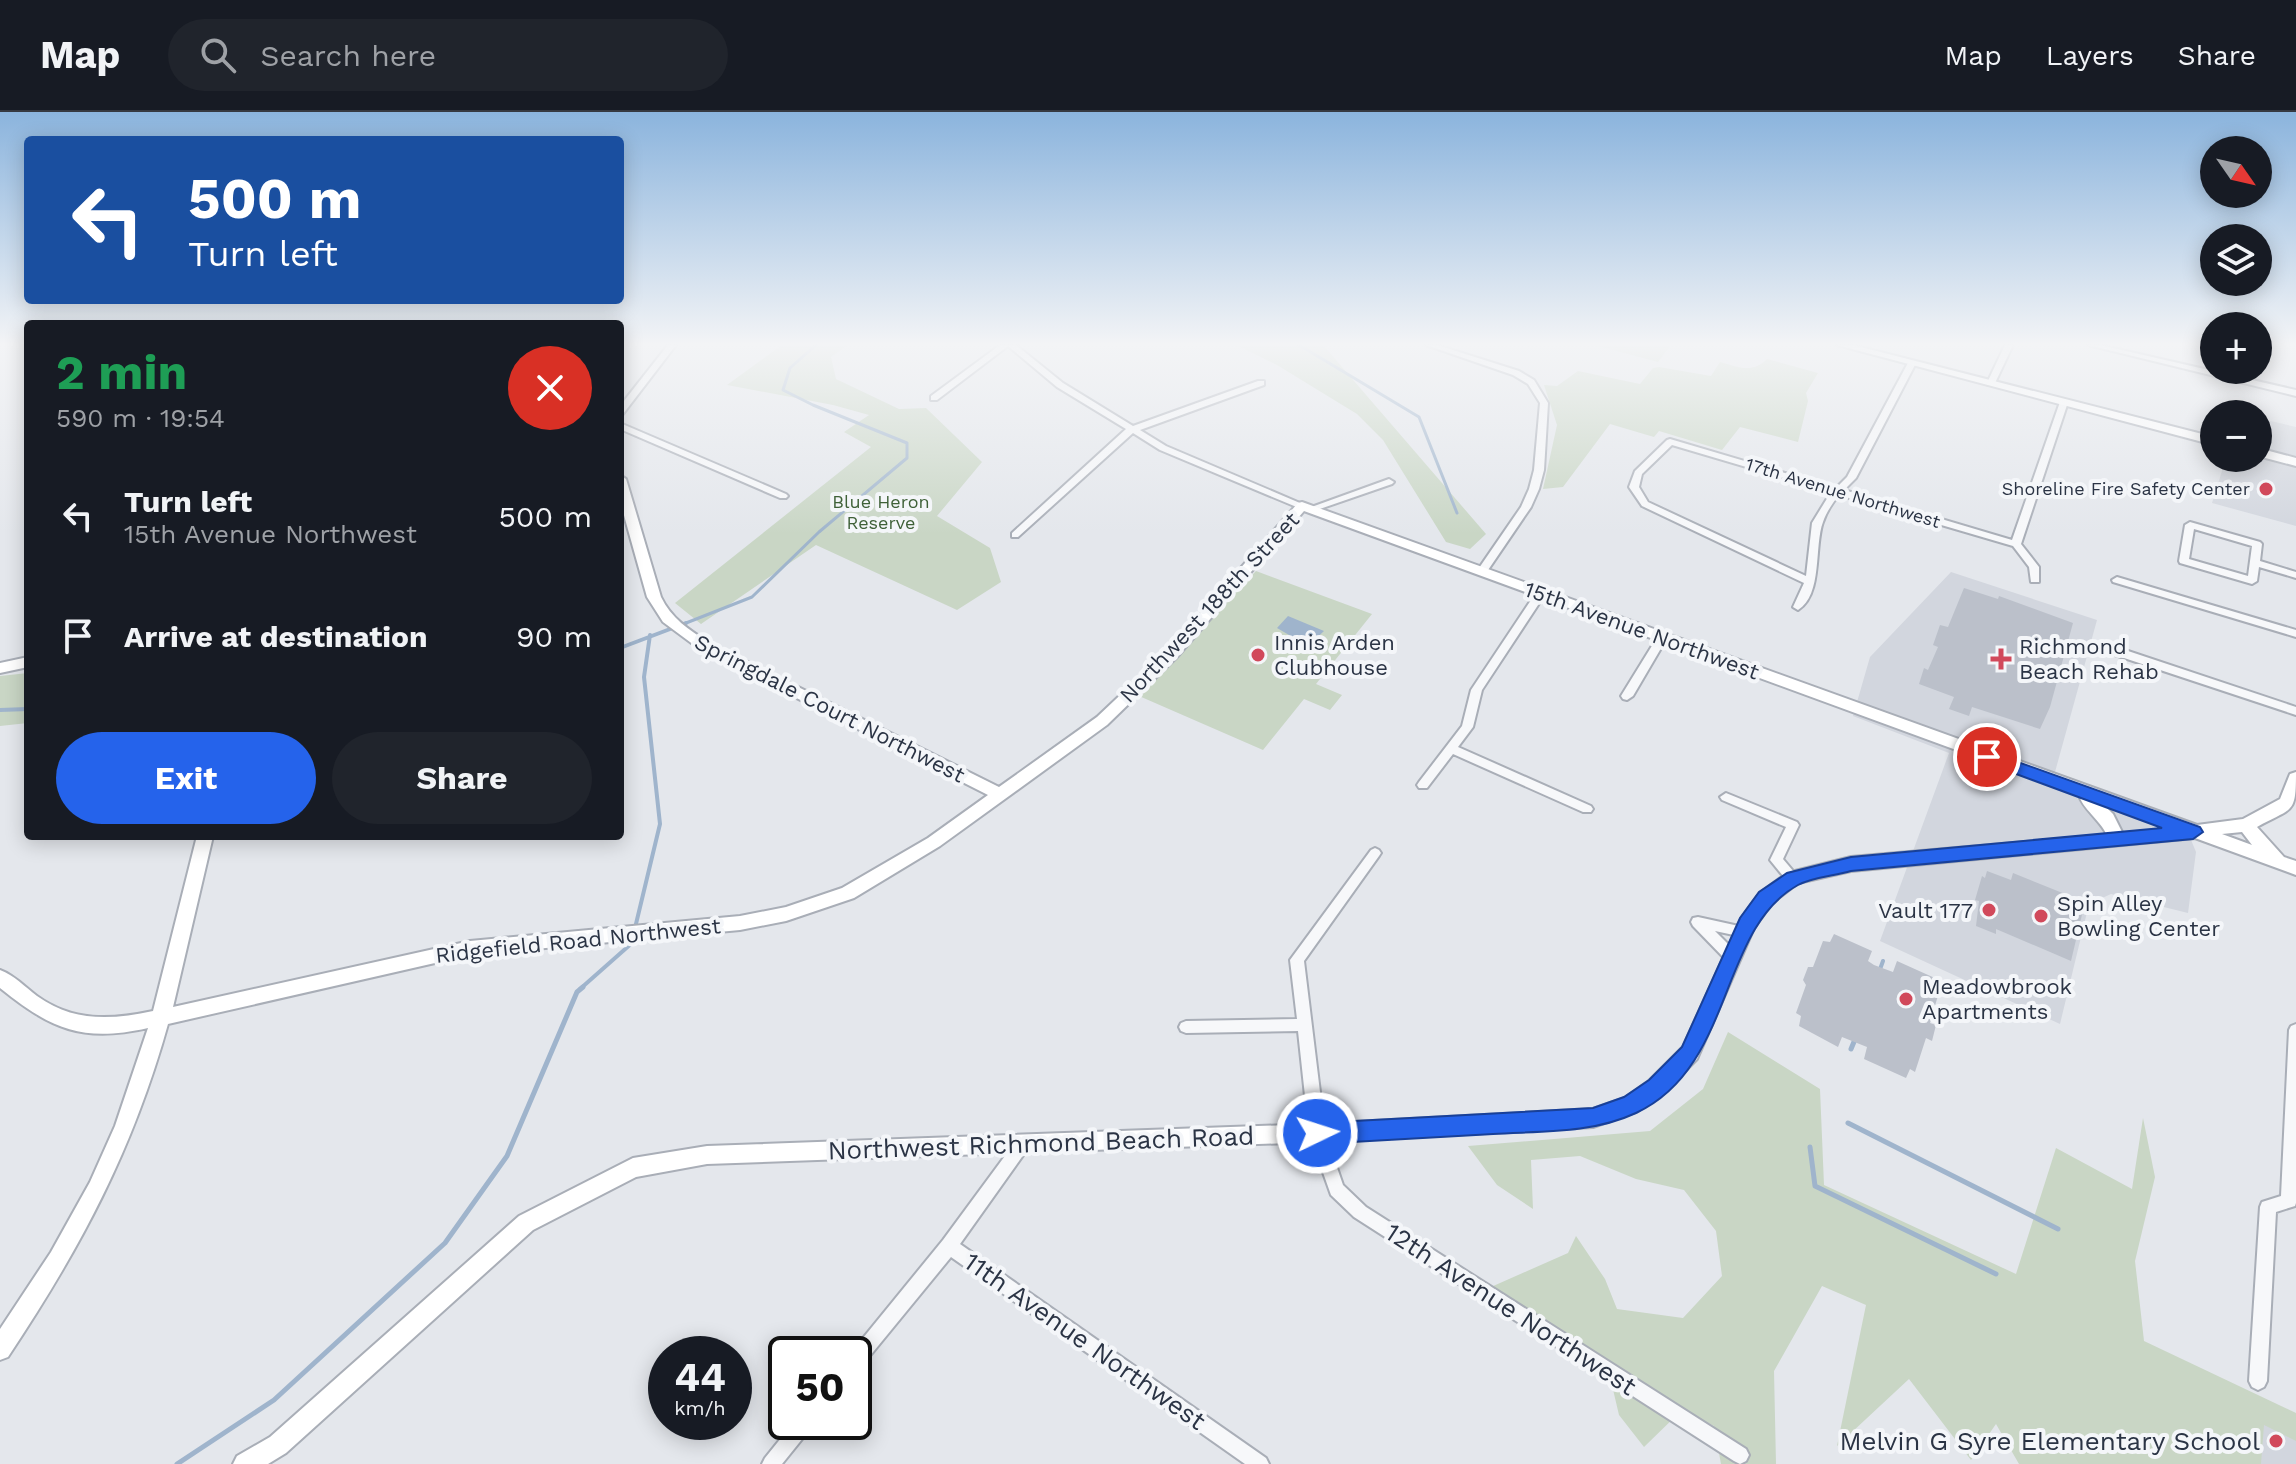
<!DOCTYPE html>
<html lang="en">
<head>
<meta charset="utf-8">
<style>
	:root { --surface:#171b24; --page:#20242c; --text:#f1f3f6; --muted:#9ea1a6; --line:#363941; --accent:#2563eb }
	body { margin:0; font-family:"Work Sans",sans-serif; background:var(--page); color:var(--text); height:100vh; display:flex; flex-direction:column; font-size:30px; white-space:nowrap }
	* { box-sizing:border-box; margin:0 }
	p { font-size:26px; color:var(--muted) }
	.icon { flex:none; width:44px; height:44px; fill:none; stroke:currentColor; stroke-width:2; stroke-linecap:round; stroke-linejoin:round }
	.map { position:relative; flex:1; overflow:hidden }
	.drawer { position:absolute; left:24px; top:208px; width:600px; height:520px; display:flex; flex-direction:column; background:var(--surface); border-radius:8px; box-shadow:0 4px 20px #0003 }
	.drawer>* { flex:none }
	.banner { position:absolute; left:24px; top:24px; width:600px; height:168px; border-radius:8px; box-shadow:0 4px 20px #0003; background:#1a4fa0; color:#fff; overflow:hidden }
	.needle { width:52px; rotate:124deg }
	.controls { position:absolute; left:2200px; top:24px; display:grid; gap:16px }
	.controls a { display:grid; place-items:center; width:72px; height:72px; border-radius:50%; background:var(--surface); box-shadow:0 4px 20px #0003; font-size:40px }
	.speed { position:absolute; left:648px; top:1224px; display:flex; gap:16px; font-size:40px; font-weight:700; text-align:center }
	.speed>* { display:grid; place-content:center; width:104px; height:104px; border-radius:50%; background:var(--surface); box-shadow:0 4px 20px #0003; line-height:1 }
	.speed small { font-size:20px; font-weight:400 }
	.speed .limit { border:4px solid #111; border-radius:12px; background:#fff; color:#111 }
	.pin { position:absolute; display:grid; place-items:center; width:68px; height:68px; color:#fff; margin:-34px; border:4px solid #fff; border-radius:50%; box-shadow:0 2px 8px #0007 }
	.me { position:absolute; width:88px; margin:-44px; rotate:86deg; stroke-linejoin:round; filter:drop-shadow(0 0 6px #0008) }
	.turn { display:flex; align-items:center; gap:28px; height:168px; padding:0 32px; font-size:36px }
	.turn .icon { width:104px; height:104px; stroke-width:2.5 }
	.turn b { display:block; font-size:56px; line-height:68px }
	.round { display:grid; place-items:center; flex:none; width:84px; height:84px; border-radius:42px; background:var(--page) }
	.summary { display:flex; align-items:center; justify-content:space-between; height:136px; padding:0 32px }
	h1 { font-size:48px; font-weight:700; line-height:60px; color:#1e9e55 }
	.primary-button { display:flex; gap:16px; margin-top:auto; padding:16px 32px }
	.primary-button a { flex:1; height:92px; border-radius:48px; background:var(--accent); color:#fff; font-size:32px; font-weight:700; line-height:92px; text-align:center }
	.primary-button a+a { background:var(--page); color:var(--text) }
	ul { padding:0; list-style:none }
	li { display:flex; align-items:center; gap:24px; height:120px; padding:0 32px }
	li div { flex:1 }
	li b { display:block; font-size:30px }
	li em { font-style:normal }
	header { display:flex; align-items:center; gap:48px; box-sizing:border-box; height:112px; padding:0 40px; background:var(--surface); border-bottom:2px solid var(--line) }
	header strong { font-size:38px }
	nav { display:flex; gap:44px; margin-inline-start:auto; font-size:28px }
	.search { width:560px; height:72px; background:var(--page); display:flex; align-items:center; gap:20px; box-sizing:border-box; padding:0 28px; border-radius:44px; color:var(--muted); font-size:30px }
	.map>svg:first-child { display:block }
	.built { fill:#d2d6de }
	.green { fill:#c9d6c5 }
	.water { fill:#9fb4cc }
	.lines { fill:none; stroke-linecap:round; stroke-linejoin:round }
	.stream-far2 { stroke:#9fb4cc; stroke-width:3 }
	.stream-far1 { stroke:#9fb4cc; stroke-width:4 }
	.stream { stroke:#9fb4cc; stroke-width:5 }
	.building { fill:#bbc0ca }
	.street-casing { stroke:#a9aeb7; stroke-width:4 }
	.secondary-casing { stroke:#a9aeb7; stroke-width:4 }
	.street { fill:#f7f8fa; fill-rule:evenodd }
	.secondary { fill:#fff; fill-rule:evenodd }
	.route { fill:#2563eb; stroke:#184099; stroke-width:2 }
	.poi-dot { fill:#d1495b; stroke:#f4f6f9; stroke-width:3 }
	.labels { text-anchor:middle; stroke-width:8; stroke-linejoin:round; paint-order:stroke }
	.far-poi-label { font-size:18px; fill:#2b3445; stroke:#f4f6f9; text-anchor:end }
	.far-street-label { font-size:18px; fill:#2b3445; stroke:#f4f6f9 }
	.far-park-label { font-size:18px; fill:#3f6138; stroke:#f4f6f9 }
	.street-label { font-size:22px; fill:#2b3445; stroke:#f4f6f9 }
	.poi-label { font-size:22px; fill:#2b3445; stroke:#f4f6f9; text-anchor:start }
	.near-street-label { font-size:26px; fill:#2b3445; stroke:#f4f6f9 }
	.near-poi-label { font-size:26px; fill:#2b3445; stroke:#f4f6f9; text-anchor:end }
</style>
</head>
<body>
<header>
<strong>Map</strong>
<div class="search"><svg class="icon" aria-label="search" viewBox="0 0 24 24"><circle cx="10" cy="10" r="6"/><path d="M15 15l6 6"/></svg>Search here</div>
<nav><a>Map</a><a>Layers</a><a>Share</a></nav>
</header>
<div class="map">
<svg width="2296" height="1352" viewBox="0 0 2296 1352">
	<rect width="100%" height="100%" fill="#e4e7ec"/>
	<!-- built -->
	<path class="built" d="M2258,306L2296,315V414L2212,391L2226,346H2258Z
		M1951,460L2097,508L2055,660L2182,706L2196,740L2188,801L2111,782L2089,792L2060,912L1880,829L1949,641L1853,604L1870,545Z
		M2259,1288L2296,1307V1352H2254Z"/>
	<!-- green -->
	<path class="green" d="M782,233H847L831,245L836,267L899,297L926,296L982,350L937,404L990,436L1001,470L957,498L816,433L701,512L675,491L871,335L844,320L869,303L833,293L727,273Z
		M1236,233H1323L1486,422L1470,437L1446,430L1383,328L1357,302L1277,253Z
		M1594,233H1671L1658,250Z
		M1767,247L1818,261L1806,281L1808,289L1798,330L1740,315L1722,338L1659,319L1654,325L1610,312L1563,375L1543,377L1557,313L1544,273L1557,274L1578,259L1640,272L1653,256L1659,255L1711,264L1720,250C1737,255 1753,262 1767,247Z
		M1256,459L1372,502L1316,572L1342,583L1330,598L1304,587L1263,638L1139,584Z
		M28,561V611L0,614V564Z
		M1728,920L1820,977L1824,1073L2016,1162L2056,1036L2132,1077L2143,1006L2155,1065L2135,1149L2144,1229L2296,1301V1329L2264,1313L2261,1352H2019L1996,1312L1971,1348L1909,1267L1837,1334L1866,1193L1822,1174L1774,1259L1776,1352H1721L1714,1314L1682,1298L1644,1335L1619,1303L1607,1252L1491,1175L1568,1141L1576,1124L1605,1167L1617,1197L1683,1206L1722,1164L1716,1119L1684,1078L1636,1067L1580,1044L1531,1048L1533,1097L1497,1073L1468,1034L1650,1019L1703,977Z"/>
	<!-- water -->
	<path class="water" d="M1288,504L1324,519L1308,534L1277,516Z"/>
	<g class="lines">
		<!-- stream-far2 -->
		<path class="stream-far2" d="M1299,233L1419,305L1457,401
			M681,513L752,485L819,420L907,346V331L813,293L783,278L790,256L816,233"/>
		<!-- stream-far1 -->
		<path class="stream-far1" d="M620,536L686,511
			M0,598L28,597
			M635,816L660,712L644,565L650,523
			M1879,860L1883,849
			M580,877L632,831L633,825"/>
		<!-- stream -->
		<path class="stream" d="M1851,937L1856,925
			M1848,1011L2058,1117
			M1810,1035L1815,1074L1996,1162
			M177,1352L274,1288L445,1131L507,1044L577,880L583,875"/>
	</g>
	<!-- building -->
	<path class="building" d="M1964,476L1998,487L1999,484L2073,511L2050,595L2040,617L1972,595L1969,604L1949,597L1954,585L1919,572L1924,556L1928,558L1938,535L1933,533L1940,513L1948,515Z
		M1987,759L2011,768L2013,761L2085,790L2071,849L1996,817V822L1976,814L1979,789L1975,788L1982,764L1985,766Z
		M1834,822L1872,839L1868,849L1874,853L1893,860L1897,849L1937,867L1934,878L1939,880L1930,911L1936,913L1932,929L1926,926L1915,960L1910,957L1906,966L1864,947L1867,935L1842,925L1838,935L1799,914L1801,904L1796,901L1806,873L1803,868L1808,855H1813L1823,829L1830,830Z"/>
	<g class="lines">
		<!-- street casing -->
		<g class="street-casing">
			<path id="street" d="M668,233H676L623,302L620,303V294Z
				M1000,233H1016L1063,271L1133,314L1258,269H1264V273L1140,318L1166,334L1307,394L1302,397L1299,396L1160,338L1133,321L1018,425H1012V421L1126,317L1057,275L1008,234L937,288H931V284Z
				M1426,233H1437L1519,259L1534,268L1548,291L1544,358L1539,377L1531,395L1486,461L1482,462L1477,459L1521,395L1529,377L1534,358L1540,291L1528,272L1513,263Z
				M2005,233H2013L1995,271L1988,273L1987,271Z
				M2088,233H2100L2296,278V284Z
				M1909,249L1916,251L1856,366L1844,378L2012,428L2060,290L2067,288L2068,290L2021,432L2039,455V470H2031L2029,455L2013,434L1839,383C1833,390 1826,401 1823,410C1814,433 1823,483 1798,498L1793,495L1804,471L1642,394L1629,375L1635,359L1667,328L1670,327L1836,376L1847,365ZM1672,333L1831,380L1812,411L1806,464L1648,390L1639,375L1642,362Z
				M620,311L786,382L788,384L786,386H780L620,317Z
				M1389,367L1394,370L1392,372L1314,399L1311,400L1306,397Z
				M2190,410L2260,430L2262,432L2260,449L2296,460V466L2259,455L2257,469L2252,472L2180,451L2179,449L2185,413ZM2194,417L2252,434L2248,464L2189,447Z
				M2117,465L2296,518V525L2113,470L2112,468Z
				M1541,478L1546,481L1482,578L1473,615L1458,635L1591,694L1593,697L1591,700H1583L1453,642L1427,676H1419L1417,673L1419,670L1462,614L1471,578L1537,479Z
				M1662,523L1667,526L1633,584L1627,588L1623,587L1621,584L1658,524Z
				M2113,534L2296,595V603L2109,541L2108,538L2109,535Z
				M1726,681L1797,710L1799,713L1783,747L1799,766L1798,770H1788L1770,748L1786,715L1722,688L1720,685Z
				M1375,736L1379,738L1381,741L1379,744L1304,849L1325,1021L1343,1073L1366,1095L1746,1337L1749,1343L1746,1349L1740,1352L1734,1349L1354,1105L1331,1083L1309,1021L1298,919L1186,921L1181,919L1179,915L1181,911L1186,909L1297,907L1290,848L1371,738Z
				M1698,805L1748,816L1750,820L1748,824L1743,825L1715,819L1737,841L1739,845L1737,849L1732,851L1727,849L1693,814L1691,810L1693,806Z
				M2296,912V1091L2295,1094L2276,1100L2267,1269L2264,1275L2258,1278L2252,1275L2249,1269L2260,1095L2262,1090L2281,1084L2289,918L2291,914Z
				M1024,1023L1029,1025L1032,1030L1029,1035L960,1132L1266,1346L1269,1352H1245L951,1145L860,1256L854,1259V1242H850L943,1128L1019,1025Z
				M794,1310H814L811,1316L782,1352H762L765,1346Z"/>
		</g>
		<!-- secondary casing -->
		<g class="secondary-casing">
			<path id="secondary" d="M1837,233H1853L2214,325V333Z
				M2258,336L2296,346V354L2258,344Z
				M620,363L626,367L661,485C671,506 689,518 708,530L999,675L1097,605L1168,538L1298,391L1302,390L2197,713L2243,707L2280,687L2290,662L2296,660C2296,703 2293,695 2257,715L2284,745L2296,749V763L2195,726L1851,759L1798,771L1772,791L1754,816L1697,947L1663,981L1638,999L1593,1015L1317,1030L707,1052L636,1065L533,1118L286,1341L268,1352H233L237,1344L270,1325L519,1104L633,1046L707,1034L1317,1012L1593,997L1625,986L1649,969L1683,935L1741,807L1760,781L1787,761L1851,745L2107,723C2100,708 2082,696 2079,683L1304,399L1178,544L1107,613L940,734L854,786L786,809L740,818L470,843L168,912C132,1040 81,1135 8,1245L0,1248V1217L51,1140L90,1070L115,1014L148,916C82,931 51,917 0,876V858C14,863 25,875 37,884C73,910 111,908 153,899L197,724H213L173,895L470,829L740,804L786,795L842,776L928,726L988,683L698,536L663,510L647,485L620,389ZM2103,692L2170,717L2123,722L2113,702ZM2242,720L2252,733L2222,722Z
				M28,545V555L0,561V551Z"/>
		</g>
		<!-- street -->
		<use href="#street" class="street"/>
		<!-- secondary -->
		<use href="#secondary" class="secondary"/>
	</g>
	<!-- sky -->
	<linearGradient id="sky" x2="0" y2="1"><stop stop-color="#8bb4dd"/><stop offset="0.55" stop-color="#f3f4f6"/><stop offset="1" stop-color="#f3f4f6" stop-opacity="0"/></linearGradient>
	<rect width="2296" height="422" fill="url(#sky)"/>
	<!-- route -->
	<path class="route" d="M1987,639L2200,715L2203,720L2193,727L1851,759C1834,764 1812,765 1798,773C1718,817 1735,955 1636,1001C1591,1022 1541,1019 1493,1022C1434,1025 1375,1029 1317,1032L1309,1029L1305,1021L1309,1014L1317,1011L1593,996L1624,985L1649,968L1682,935L1740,806L1759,780L1787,761L1851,745L2162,716L1981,649L1978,645L1981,641Z"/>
	<!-- markers -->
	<g class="poi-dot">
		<circle cx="2266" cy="377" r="8"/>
		<circle cx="1258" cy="543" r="8"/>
		<path d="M1997 535h8v8h8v8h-8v8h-8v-8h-8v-8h8z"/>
		<circle cx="1989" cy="798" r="8"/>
		<circle cx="2041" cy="804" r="8"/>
		<circle cx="1906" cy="887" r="8"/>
		<circle cx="2276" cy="1329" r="8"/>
	</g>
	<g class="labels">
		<!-- far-poi labels -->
		<g class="far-poi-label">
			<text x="2250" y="383">Shoreline Fire Safety Center</text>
		</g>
		<!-- far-street labels -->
		<g class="far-street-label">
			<text transform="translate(1843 381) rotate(17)" y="6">17th Avenue Northwest</text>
		</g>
		<!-- far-park labels -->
		<g class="far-park-label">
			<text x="881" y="396">Blue Heron<tspan x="881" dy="21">Reserve</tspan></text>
		</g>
		<!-- street labels -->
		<g class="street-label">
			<text transform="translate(1209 495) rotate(-47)" y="8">Northwest 188th Street</text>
			<text transform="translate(1642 518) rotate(20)" y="8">15th Avenue Northwest</text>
			<text transform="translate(830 596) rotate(27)" y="8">Springdale Court Northwest</text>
			<text transform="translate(578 828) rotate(-6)" y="8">Ridgefield Road Northwest</text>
		</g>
		<!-- poi labels -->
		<g class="poi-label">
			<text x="1274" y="538">Innis Arden<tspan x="1274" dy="25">Clubhouse</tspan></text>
			<text x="2019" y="542">Richmond<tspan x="2019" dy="25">Beach Rehab</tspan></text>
			<text x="2057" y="799">Spin Alley<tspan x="2057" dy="25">Bowling Center</tspan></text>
			<text x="1973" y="806" text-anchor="end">Vault 177</text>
			<text x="1922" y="882">Meadowbrook<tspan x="1922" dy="25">Apartments</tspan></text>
		</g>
		<!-- near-street labels -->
		<g class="near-street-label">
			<text transform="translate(1041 1031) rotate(-2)" y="9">Northwest Richmond Beach Road</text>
			<text transform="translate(1511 1197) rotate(33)" y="9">12th Avenue Northwest</text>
			<text transform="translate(1085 1229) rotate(35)" y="9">11th Avenue Northwest</text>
		</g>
		<!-- near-poi labels -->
		<g class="near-poi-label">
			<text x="2260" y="1338">Melvin G Syre Elementary School</text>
		</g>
	</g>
</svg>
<div class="controls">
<a><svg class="needle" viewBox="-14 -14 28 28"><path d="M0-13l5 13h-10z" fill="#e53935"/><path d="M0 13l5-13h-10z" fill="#9ea1a6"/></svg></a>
<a><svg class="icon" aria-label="layers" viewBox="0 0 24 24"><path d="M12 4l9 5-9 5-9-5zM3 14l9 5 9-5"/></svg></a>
<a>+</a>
<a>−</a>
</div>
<div class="speed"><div>44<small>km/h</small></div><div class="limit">50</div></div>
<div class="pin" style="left:1987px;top:645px;background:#d93025"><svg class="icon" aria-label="arrive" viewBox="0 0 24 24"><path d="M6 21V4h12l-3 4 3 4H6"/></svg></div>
<svg class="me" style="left:1317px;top:1021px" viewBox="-20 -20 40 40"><circle r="17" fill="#2563eb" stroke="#fff" stroke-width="3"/><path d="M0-11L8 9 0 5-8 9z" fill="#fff"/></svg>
<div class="banner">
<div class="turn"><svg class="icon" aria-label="left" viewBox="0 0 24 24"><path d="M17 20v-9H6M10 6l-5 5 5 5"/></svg><div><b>500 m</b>Turn left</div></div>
</div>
<section class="drawer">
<div class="summary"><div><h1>2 min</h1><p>590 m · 19:54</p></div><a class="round" style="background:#d93025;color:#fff"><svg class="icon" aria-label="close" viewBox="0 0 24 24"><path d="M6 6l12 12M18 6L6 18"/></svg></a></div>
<ul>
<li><svg class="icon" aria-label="left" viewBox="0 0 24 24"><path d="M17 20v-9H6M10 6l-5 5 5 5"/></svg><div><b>Turn left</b><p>15th Avenue Northwest</p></div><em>500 m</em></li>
<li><svg class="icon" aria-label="arrive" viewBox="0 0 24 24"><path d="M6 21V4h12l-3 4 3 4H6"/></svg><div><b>Arrive at destination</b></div><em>90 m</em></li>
</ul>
<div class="primary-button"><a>Exit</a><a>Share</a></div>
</section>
</div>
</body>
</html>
